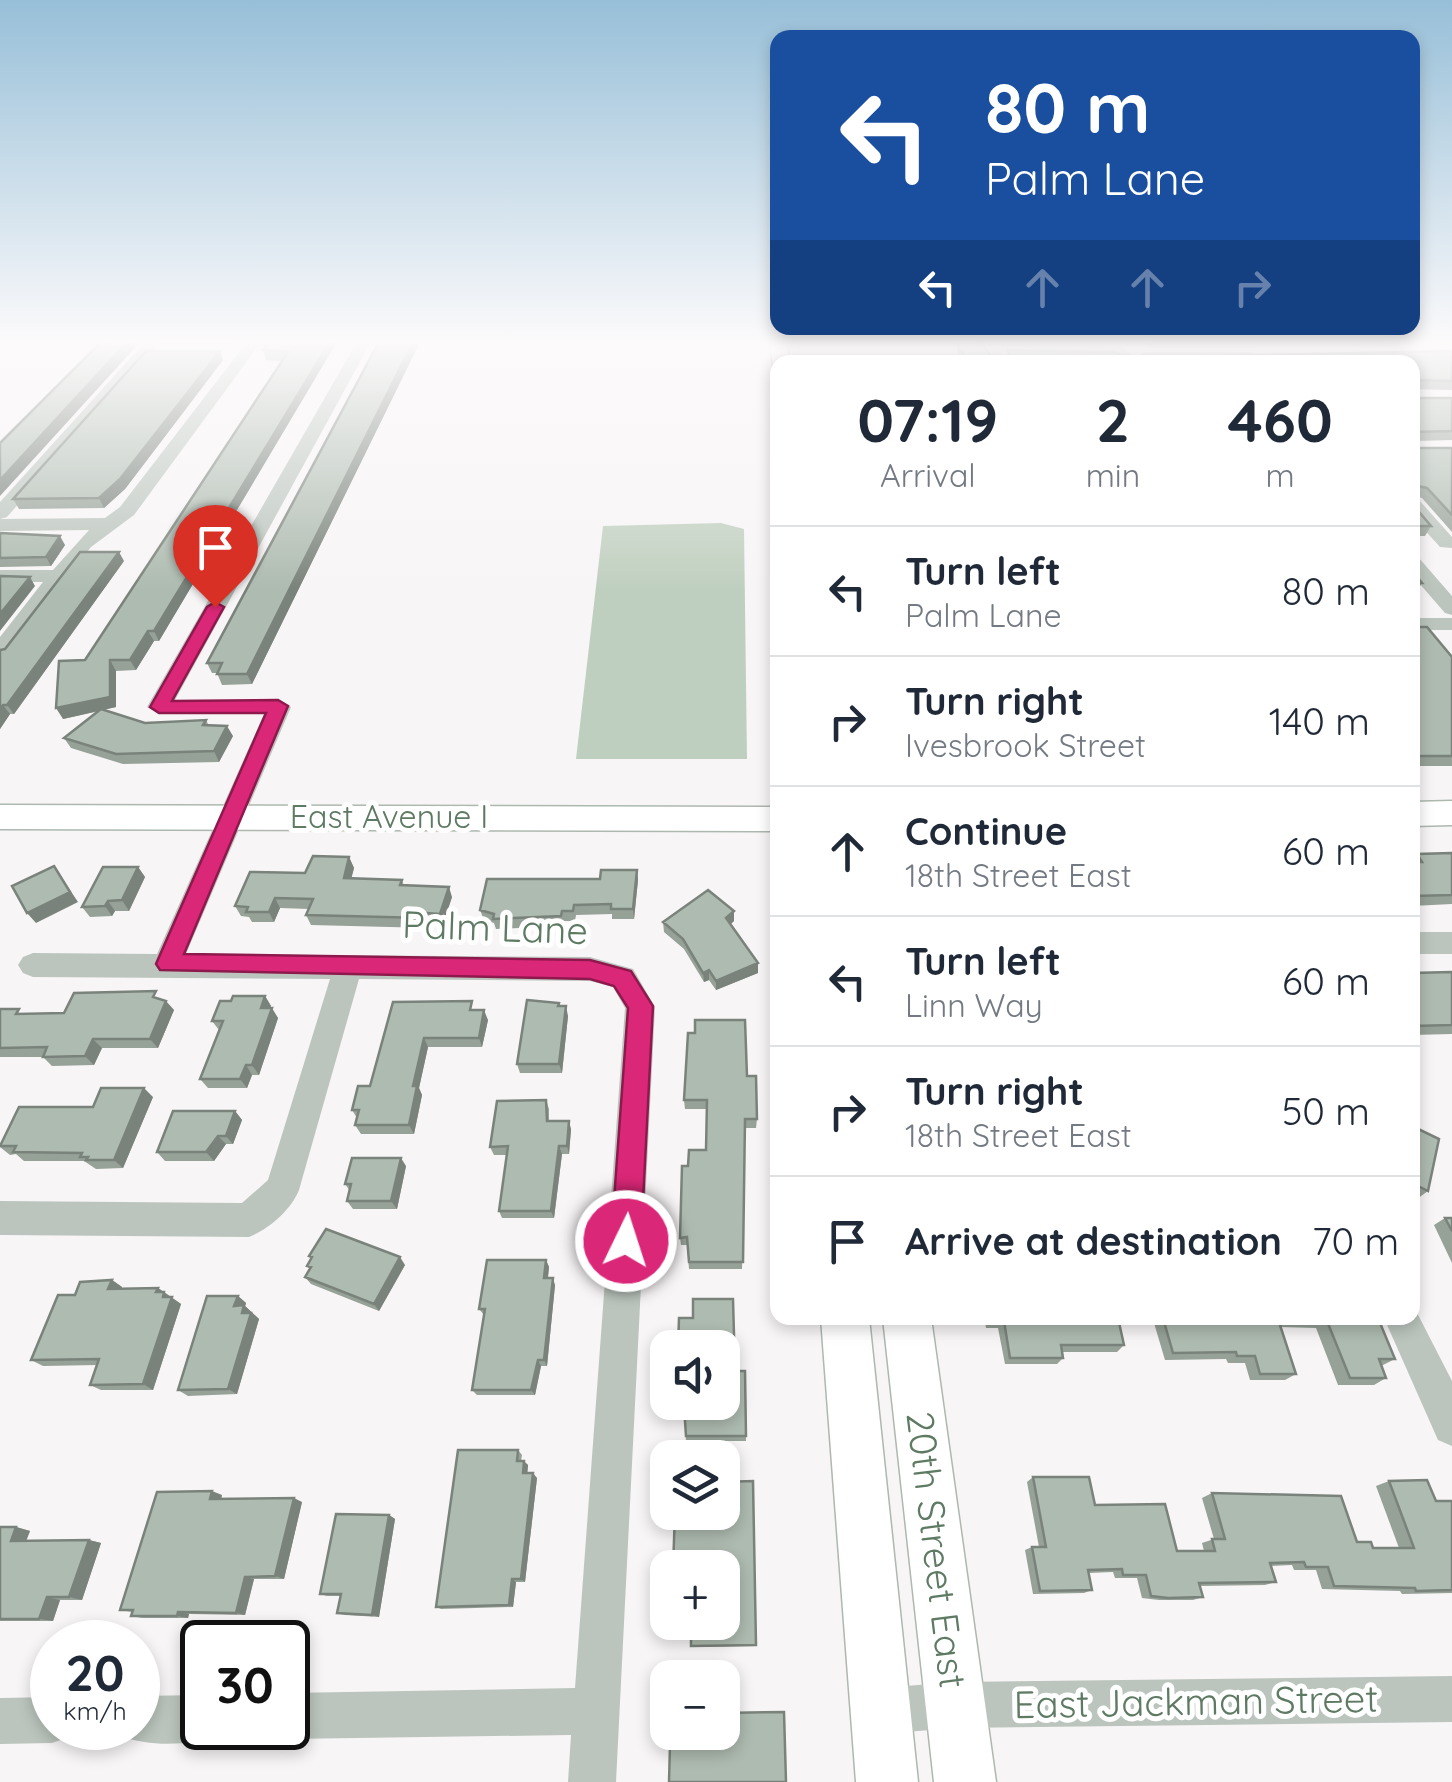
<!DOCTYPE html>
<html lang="en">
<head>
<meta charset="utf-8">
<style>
	:root { --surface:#fff; --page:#f2f2f3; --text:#1f2937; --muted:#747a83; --line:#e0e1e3 }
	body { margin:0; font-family:Quicksand,sans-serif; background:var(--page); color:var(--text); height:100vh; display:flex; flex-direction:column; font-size:38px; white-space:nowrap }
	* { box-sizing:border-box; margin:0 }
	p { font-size:32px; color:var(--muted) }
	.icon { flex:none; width:55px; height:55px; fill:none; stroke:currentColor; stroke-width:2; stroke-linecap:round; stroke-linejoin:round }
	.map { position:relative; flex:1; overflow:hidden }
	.side { position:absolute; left:770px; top:355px; width:650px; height:970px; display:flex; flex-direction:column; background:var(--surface); border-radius:20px; box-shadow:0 5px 15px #0003 }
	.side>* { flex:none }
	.hud { position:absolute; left:770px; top:30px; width:650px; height:305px; border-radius:20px; box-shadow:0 5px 15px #0003; background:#1a4fa0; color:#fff; overflow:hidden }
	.fabs { position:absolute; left:650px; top:1330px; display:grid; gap:20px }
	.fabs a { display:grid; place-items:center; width:90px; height:90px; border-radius:20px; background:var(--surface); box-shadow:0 5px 15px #0003; font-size:50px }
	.speed { position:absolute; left:30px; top:1620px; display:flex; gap:20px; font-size:50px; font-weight:700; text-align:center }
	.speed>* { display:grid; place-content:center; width:130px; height:130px; border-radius:50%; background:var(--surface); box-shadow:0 5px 15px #0003; line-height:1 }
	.speed small { font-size:25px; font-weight:400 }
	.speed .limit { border:5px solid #111; border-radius:15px; background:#fff; color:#111 }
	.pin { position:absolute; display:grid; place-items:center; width:85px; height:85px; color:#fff; margin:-102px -42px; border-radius:50% 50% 50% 0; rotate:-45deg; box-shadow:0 0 10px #0007 }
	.pin .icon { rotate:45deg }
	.me { position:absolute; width:110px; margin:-55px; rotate:4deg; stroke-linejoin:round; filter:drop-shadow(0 0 8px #0008) }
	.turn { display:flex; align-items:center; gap:35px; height:210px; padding:0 50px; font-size:45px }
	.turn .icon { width:130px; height:130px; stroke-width:2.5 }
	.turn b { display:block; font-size:70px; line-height:85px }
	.lanes { display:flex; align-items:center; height:95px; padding:0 50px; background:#0003; justify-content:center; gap:50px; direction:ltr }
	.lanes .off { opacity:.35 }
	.eta { display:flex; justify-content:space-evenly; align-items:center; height:170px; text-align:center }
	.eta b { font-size:60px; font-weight:700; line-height:70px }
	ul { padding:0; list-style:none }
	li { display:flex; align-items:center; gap:30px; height:130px; padding:0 50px; border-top:2px solid var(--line) }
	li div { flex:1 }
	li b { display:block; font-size:38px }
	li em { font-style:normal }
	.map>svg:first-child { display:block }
	.water { fill:#bfcfbf }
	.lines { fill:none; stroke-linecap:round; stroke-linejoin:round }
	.major-casing { stroke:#adb8af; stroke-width:3 }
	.minor { fill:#bbc5bd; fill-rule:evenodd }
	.major { fill:#fff; fill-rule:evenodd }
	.wall { fill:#96a197 }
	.shaded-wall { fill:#7a837b }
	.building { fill:#aebbb0; stroke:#7a837b; stroke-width:2.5 }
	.route { fill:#db2777; stroke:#8e194d; stroke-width:2.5 }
	.labels { text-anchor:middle; stroke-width:10; stroke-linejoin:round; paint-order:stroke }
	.street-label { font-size:32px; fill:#5e7a63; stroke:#fff }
	.near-street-label { font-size:38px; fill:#5e7a63; stroke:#fff }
</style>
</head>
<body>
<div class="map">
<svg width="1452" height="1782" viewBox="0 0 1452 1782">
	<rect width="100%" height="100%" fill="#f8f5f6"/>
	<!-- water -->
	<path class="water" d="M721,523L744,529L747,759H576L603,526Z"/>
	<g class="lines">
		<!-- major casing -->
		<g class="major-casing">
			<path id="major" d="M769,340H787L789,362L773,366Z
				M1452,801V825L1412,826V802Z
				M0,805L778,807V831L0,829Z
				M821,1318H869L918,1782H856Z
				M883,1318H931L996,1782H934Z"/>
		</g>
		<!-- minor -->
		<path class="minor" d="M358,340H372L175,700H279L291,707L186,954L590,957L633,969L655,1007L616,1782H568L571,1735L288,1739L271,1733L269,1728H288V1693L575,1688L625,1008L613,987L590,981L359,979L299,1190C291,1210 269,1229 249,1237L0,1235V1201L242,1203L268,1180L330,979L33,977L23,973L18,965L23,957L33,953L157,954L264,714H159L147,707Z
			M247,342L259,345L134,515L91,547L8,656L0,658V637L43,582H0V570H53L89,530L0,531V519L105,518L120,507Z
			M144,343L156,346L7,517L0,519V502Z
			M986,344L1122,346L1138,362H1123L1117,354L1001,352L1006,362H992L984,347Z
			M1145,352H1250L1257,356L1250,360L1142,362L1138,356Z
			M1412,499L1419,500L1452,537V548L1440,547L1412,516Z
			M1412,556L1419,558L1452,596V615L1445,613L1412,575Z
			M1412,618H1452V630H1412Z
			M1412,932H1452V954H1412Z
			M1412,1303L1452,1381V1446L1438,1440L1384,1318H1412Z
			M1452,1676V1722L955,1728L881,1734L864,1728L858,1711L864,1694L881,1688L955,1682Z
			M202,1695V1728H222L219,1735C191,1746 149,1747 121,1736L118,1728H138V1696Z
			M52,1697V1728H72L69,1737L52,1743L0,1744V1698Z"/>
		<!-- major -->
		<use href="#major" class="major"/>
	</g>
	<!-- wall -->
	<path class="wall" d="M155,340H239L236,344H158Z
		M338,340L159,641H154L136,670L116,671V707L103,710L145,723L206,720L209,726L233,736L219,762L123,764L71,748L64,738L99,711L63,719L85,660L282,361L266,360L263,350Z
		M380,340H421L252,684L222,685L217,673H212L207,663Z
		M957,340H982V343L993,360H1008V350L1125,362H963L961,357L958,356Z
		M1143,340H1401L1397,347L1149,348Z
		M1452,351V390L1414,389L1413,394L1417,398H1452V440L1414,441L1413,444L1417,448H1452V532L1422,498L1414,496V506L1431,526L1425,536H1412V362H1162L1164,357Z
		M223,360L125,489L104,508L19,509L13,499Z
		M0,533L65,545L51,566L0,567Z
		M124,561L14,714H10L0,729V650L5,649Z
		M1412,571L1422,583L1416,593H1412Z
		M1412,627L1452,657V766H1412Z
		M1452,853V904L1412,906V860L1417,854Z
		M349,857L354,868L351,878L402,880L404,886L452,897L443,924L431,923L429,928L311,925L306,915L309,909L280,908L274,922H252L249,917L241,916L235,906L305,873Z
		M138,867L145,877L129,911H115L112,916L90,917L82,907Z
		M637,870L638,880L634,919H612V914L576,915L575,921H564L563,926L496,929L494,923L484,920L480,910Z
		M734,921L731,924L758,973L716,990L709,980L704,982L684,949L664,932L663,922Z
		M1452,972V1034L1412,1035V973Z
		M265,996L271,1006L270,1008L278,1018L259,1075H252L247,1088H208L200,1079L219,1030L212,1021L231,1001Z
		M163,1000L174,1010L158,1048H102L94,1065L52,1066L43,1057H0V1009L24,1014L64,1013Z
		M393,1002L475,1010L488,1020L482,1047H428L419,1088L422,1095L414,1134H361L355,1125L357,1118L352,1110L370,1086Z
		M559,1003L560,1006L568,1016L562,1073H520L517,1064Z
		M747,1076L757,1119L756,1128H745L742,1269H689L687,1245H681L680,1238L688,1166L706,1150L707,1109H685L684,1100Z
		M153,1097L123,1168L96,1169L84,1161H24L16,1154L10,1155L0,1147L93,1107Z
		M546,1100L549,1109V1121L571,1129L569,1154H562L554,1218H502L499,1211L507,1155H494L490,1147Z
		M235,1111L242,1120L233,1144H226L214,1161H165L157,1152Z
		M1412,1126L1428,1191L1417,1199L1412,1196Z
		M406,1166L397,1209H353L347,1201L350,1191L345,1184Z
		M1445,1218H1452V1263L1434,1225Z
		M309,1256L405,1265L379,1311L311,1284L305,1277L310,1269L307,1266L312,1259Z
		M546,1260L549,1267L548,1278L555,1285L547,1366H541L535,1395H477L472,1390L484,1315L479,1309Z
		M112,1280L122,1287L121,1289L158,1288L181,1304L153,1390H101L90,1385L97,1365L43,1366L31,1360L75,1295Z
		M238,1296L246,1303L245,1306L259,1319L237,1394L188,1396L178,1390Z
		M984,1318H1118L1124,1345L1117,1352H1062L1063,1358L1057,1364H1005L998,1328H986Z
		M1141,1318H1378L1395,1359L1381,1366L1386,1378L1374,1385H1338L1316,1328L1280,1327L1296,1374L1285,1380H1250L1245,1363H1228L1226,1359L1165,1360L1154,1323H1142Z
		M735,1371H745L746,1441H686L684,1411H677L676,1402Z
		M518,1450L522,1455L521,1461L528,1465L527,1473L537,1478L525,1582H516L513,1607L441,1609L436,1607Z
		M1033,1477L1095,1505L1177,1551H1204L1202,1543L1214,1539L1202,1498L1212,1493L1373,1548H1399L1376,1486L1389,1481L1436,1501H1452V1593L1402,1594L1400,1591L1322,1589L1316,1570H1294L1292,1565L1271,1566L1276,1582L1265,1585L1200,1586L1203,1597L1193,1600H1159L1142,1598L1137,1578H1115L1113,1572L1089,1573L1092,1590L1084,1593L1033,1594L1025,1550L1032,1547H1039L1027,1482Z
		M222,1495L221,1499L302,1502L284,1579H254L245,1615L189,1614L188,1618H142L131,1616L132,1612L120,1610Z
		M389,1515L395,1519L379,1617L345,1615L337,1613L341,1596H327L320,1594Z
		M0,1527H16L30,1531L26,1540H89L101,1543L82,1600H60L53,1621H0Z
		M683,1622L756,1645L755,1646L692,1647L691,1634H683Z"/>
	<!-- shaded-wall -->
	<path class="shaded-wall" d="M129,340H142L0,496V480Z
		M331,340H338L159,641L154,631Z
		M414,340H421L252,684L247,674Z
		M220,351L223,360L125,489L104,508L99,498Z
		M60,536L65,545L51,566L46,557Z
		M119,552L124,561L14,714L7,705Z
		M30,577L35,586L0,631V614Z
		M148,631L154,641L136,670L130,660Z
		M110,660L116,671V707L63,719L56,708Z
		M3,705L10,714L0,729V709Z
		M227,726L233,736L219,762L214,751Z
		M349,857L354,868L349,888L344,878Z
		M54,866L78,902L36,923L27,913Z
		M138,867L145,877L129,911L122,900Z
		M637,870L638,880L634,919L633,909Z
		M449,887L452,897L443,924L440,914Z
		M275,898L280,908L274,922L269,912Z
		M108,901L115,911L112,916L105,906Z
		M734,911V921L726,928V918Z
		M758,963V973L716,990V981Z
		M709,970V980L704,982L703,973Z
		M265,996L271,1006L267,1018L261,1008Z
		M166,1001L174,1010L158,1048L150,1039Z
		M566,1006L568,1016L562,1073L559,1064Z
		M272,1008L278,1018L259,1075L252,1065Z
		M484,1010L488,1020L482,1047L479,1038Z
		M424,1038L428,1047L419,1088L422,1095L414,1134L409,1125L413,1086Z
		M93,1039L102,1048L94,1065L85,1056Z
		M246,1065L252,1075L247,1088L240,1079Z
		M144,1088L153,1097L123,1168L114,1160Z
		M235,1111L242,1120L233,1144L226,1136Z
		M569,1121L571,1129L569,1154L567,1146Z
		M218,1136L226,1144L214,1161L206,1152Z
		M559,1146L562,1154L554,1218L551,1211Z
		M401,1158L406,1166L397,1209L391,1201Z
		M400,1257L405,1265L379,1311L374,1304Z
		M546,1260L549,1267L547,1285L544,1278Z
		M553,1278L555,1285L547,1366L544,1360Z
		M112,1280L122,1287L118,1296L108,1289Z
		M158,1288L181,1304L153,1390L143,1384Z
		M238,1296L246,1303L245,1306L259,1319L237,1394L228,1389L234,1306Z
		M538,1360L541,1366L535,1395L531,1390Z
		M524,1461L528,1465L527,1478L523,1473Z
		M533,1473L537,1478L525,1582L521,1579Z
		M212,1491L222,1495L220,1503L210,1499Z
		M294,1498L302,1502L284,1579L275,1576Z
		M389,1515L395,1519L379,1617L372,1615Z
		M16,1527L30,1531L25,1544L11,1541Z
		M89,1540L101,1543L82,1600L69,1597Z
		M245,1577L254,1579L245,1615L236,1613Z
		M512,1579L516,1582L513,1607L509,1605Z
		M47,1597L60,1600L53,1621L39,1619Z
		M178,1612L189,1614L188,1618L177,1616Z"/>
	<!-- building -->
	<path class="building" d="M112,340H129L0,480V443L100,343H109Z
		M270,340H331L154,631H148L130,660H110V697L56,708L59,661L85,660L288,352L263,350Z
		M380,340H414L247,674H217L222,663H207Z
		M958,340H982V343L993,360L1010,359L1008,350L1117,352L1125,362H966L962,351H959Z
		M146,351H220L120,479L99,498L13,499Z
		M1452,351V381L1417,380L1413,394L1417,398H1452V431L1414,432L1413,444L1417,448H1452V515L1427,488L1418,486L1414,489V506L1431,526H1412V362H1168L1164,357Z
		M0,533L60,536L46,557L0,558Z
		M80,552H119L7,705H3L0,709V650L5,649Z
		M1412,571L1422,583H1412Z
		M0,576L30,577L0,614Z
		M1412,627H1427L1452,657V756H1412Z
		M101,709L145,723L206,720L203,725L227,726L214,751L116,754L64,738Z
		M1452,853V895L1412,896V862H1422L1417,854Z
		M313,856L349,857L344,878L402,880L400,885L449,887L440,914L427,913L425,918L306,915L313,899L275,898L269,912H246L248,907L235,906L250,872L305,873Z
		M54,866L70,892L27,913L12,886Z
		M103,867H138L122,900L108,901L105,906L82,907Z
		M601,870H637L633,909H611V904L574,905L573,911H562L561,916L493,919L494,914L480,910L487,879H600Z
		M708,890L734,911L726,918L758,963L716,981L709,970L703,973L683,939L663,922Z
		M1452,972V1025L1412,1026V973Z
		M156,991L153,997L166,1001L150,1039H93L85,1056L43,1057L47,1047L0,1048V1009H19L16,1014L64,1013L74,993Z
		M233,996H265L261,1008H272L252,1065H246L240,1079H200L223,1021H212L220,1001H231Z
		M527,1000L559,1003L558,1006H566L559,1064H517Z
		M472,1001L470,1010H484L479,1038H424L413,1086H417L409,1125H355L359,1110H352L358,1086H370L393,1002Z
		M695,1020H745L747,1076H756L757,1119H745L743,1262H689L687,1237L680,1238L682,1166H688L689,1150H706L707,1100H684L688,1033H695Z
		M101,1088H144L114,1160H86L88,1157H80L82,1153L13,1152L16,1146H0L19,1107H93Z
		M546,1100L547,1121H569L567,1146H559L551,1211H499L508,1146L490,1147L497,1101Z
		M173,1111H235L226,1136H218L206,1152H157Z
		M1412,1126L1439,1139L1428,1191L1412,1183Z
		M352,1158H401L391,1201H347L351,1184H345Z
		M1445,1218H1452V1231Z
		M326,1229L400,1257L374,1304L305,1277L311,1267L307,1266L312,1257L309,1256Z
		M487,1260H546L544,1278H553L544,1360H538L531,1390H472L485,1309H479Z
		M112,1280L108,1289L158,1288L156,1292H164L163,1297H172L143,1384L90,1385L99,1359L31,1360L58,1295H75L80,1282Z
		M207,1296H238L234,1306L244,1305L242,1313H251L228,1389L178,1390Z
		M693,1299H733L735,1371H745L746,1436H686L684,1406H676V1402H722V1348H678L679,1318H693Z
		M991,1318H1118L1124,1345H1061L1063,1358H1010L1004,1321H991Z
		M1163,1318H1378L1395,1359H1379L1386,1378H1350L1327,1321L1278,1319L1296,1374H1260L1255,1356H1237L1236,1352L1173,1353Z
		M458,1450H518L517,1461H524L523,1473H533L521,1579H512L509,1605L436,1607Z
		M1033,1477H1089L1095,1505L1165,1504L1177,1551H1215L1212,1539H1225L1212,1493L1341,1496L1357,1542H1371L1373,1548H1414L1389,1481L1427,1480L1436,1501H1452V1590L1416,1591L1415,1588L1334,1586L1328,1567H1306L1304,1562L1270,1563L1276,1582L1199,1583L1203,1597L1168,1598L1151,1596L1146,1575H1123L1122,1569L1088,1570L1092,1590L1040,1591L1032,1547H1046Z
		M753,1481L756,1645L691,1646V1633H683V1622H722V1568H673L675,1512H722V1482Z
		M212,1491L210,1499L294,1498L275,1576L245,1577L236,1613L178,1612L177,1616H131L133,1610H120L157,1492Z
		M336,1514L389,1515L372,1615L337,1613L341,1594H320Z
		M0,1527H16L11,1541L89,1540L69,1597H47L39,1619H0Z
		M784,1712L786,1782H669L670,1745H674L675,1732H722V1713Z"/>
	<!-- sky -->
	<linearGradient id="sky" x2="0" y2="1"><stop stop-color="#97bfd8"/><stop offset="0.58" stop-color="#fcfafb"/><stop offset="1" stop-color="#fcfafb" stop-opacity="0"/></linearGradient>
	<rect width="1452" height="590" fill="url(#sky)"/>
	<!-- route -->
	<path class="route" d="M215,602L224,607L172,701L278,700L288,706L184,954L590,960L631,971L653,1006L641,1241L636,1252L626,1256L615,1252L611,1241L628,1008L614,986L590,979L160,970L156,964L266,713H159L150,707L207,607Z"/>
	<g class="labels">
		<!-- street labels -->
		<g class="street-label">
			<text x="389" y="828">East Avenue I</text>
		</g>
		<!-- near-street labels -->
		<g class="near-street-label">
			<text transform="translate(495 928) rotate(2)" y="13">Palm Lane</text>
			<text transform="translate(936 1550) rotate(83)" y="13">20th Street East</text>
			<text transform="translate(1196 1702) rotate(-1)" y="13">East Jackman Street</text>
		</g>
	</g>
</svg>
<div class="fabs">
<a><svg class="icon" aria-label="sound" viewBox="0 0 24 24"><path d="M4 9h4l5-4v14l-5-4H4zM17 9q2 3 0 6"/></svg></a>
<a><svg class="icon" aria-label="layers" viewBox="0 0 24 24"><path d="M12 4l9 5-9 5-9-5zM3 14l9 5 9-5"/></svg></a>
<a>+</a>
<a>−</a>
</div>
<div class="speed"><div>20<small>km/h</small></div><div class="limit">30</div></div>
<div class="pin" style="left:215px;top:607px;background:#d93025"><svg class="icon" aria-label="arrive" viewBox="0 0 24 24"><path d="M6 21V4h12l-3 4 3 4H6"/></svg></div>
<svg class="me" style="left:626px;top:1241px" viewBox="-20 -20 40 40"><circle r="17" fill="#db2777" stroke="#fff" stroke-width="3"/><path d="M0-11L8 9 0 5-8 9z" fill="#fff"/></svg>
<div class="hud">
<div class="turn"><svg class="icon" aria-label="left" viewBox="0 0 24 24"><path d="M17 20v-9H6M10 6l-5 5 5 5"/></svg><div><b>80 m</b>Palm Lane</div></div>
<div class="lanes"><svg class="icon" aria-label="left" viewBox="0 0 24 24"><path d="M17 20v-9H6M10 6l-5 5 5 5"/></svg><svg class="icon off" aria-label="ahead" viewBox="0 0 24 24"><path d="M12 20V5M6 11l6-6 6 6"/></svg><svg class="icon off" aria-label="ahead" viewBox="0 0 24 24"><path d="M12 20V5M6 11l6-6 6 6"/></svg><svg class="icon off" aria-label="right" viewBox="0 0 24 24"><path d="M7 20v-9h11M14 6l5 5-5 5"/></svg></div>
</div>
<section class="side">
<div class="eta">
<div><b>07:19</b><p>Arrival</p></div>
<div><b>2</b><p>min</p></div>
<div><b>460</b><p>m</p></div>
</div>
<ul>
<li><svg class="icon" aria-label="left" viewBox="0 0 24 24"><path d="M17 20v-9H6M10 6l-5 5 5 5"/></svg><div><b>Turn left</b><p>Palm Lane</p></div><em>80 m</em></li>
<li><svg class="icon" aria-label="right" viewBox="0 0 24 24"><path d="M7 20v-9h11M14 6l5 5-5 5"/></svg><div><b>Turn right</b><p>Ivesbrook Street</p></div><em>140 m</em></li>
<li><svg class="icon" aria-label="ahead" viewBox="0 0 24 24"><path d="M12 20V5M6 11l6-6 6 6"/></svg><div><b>Continue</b><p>18th Street East</p></div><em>60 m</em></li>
<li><svg class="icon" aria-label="left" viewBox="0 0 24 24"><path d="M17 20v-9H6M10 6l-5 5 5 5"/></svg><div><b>Turn left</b><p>Linn Way</p></div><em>60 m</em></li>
<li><svg class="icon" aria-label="right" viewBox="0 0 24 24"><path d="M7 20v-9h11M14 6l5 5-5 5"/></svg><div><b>Turn right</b><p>18th Street East</p></div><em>50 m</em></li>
<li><svg class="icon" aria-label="arrive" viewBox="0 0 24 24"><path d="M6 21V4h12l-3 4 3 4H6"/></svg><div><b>Arrive at destination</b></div><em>70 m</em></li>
</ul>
</section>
</div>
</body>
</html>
